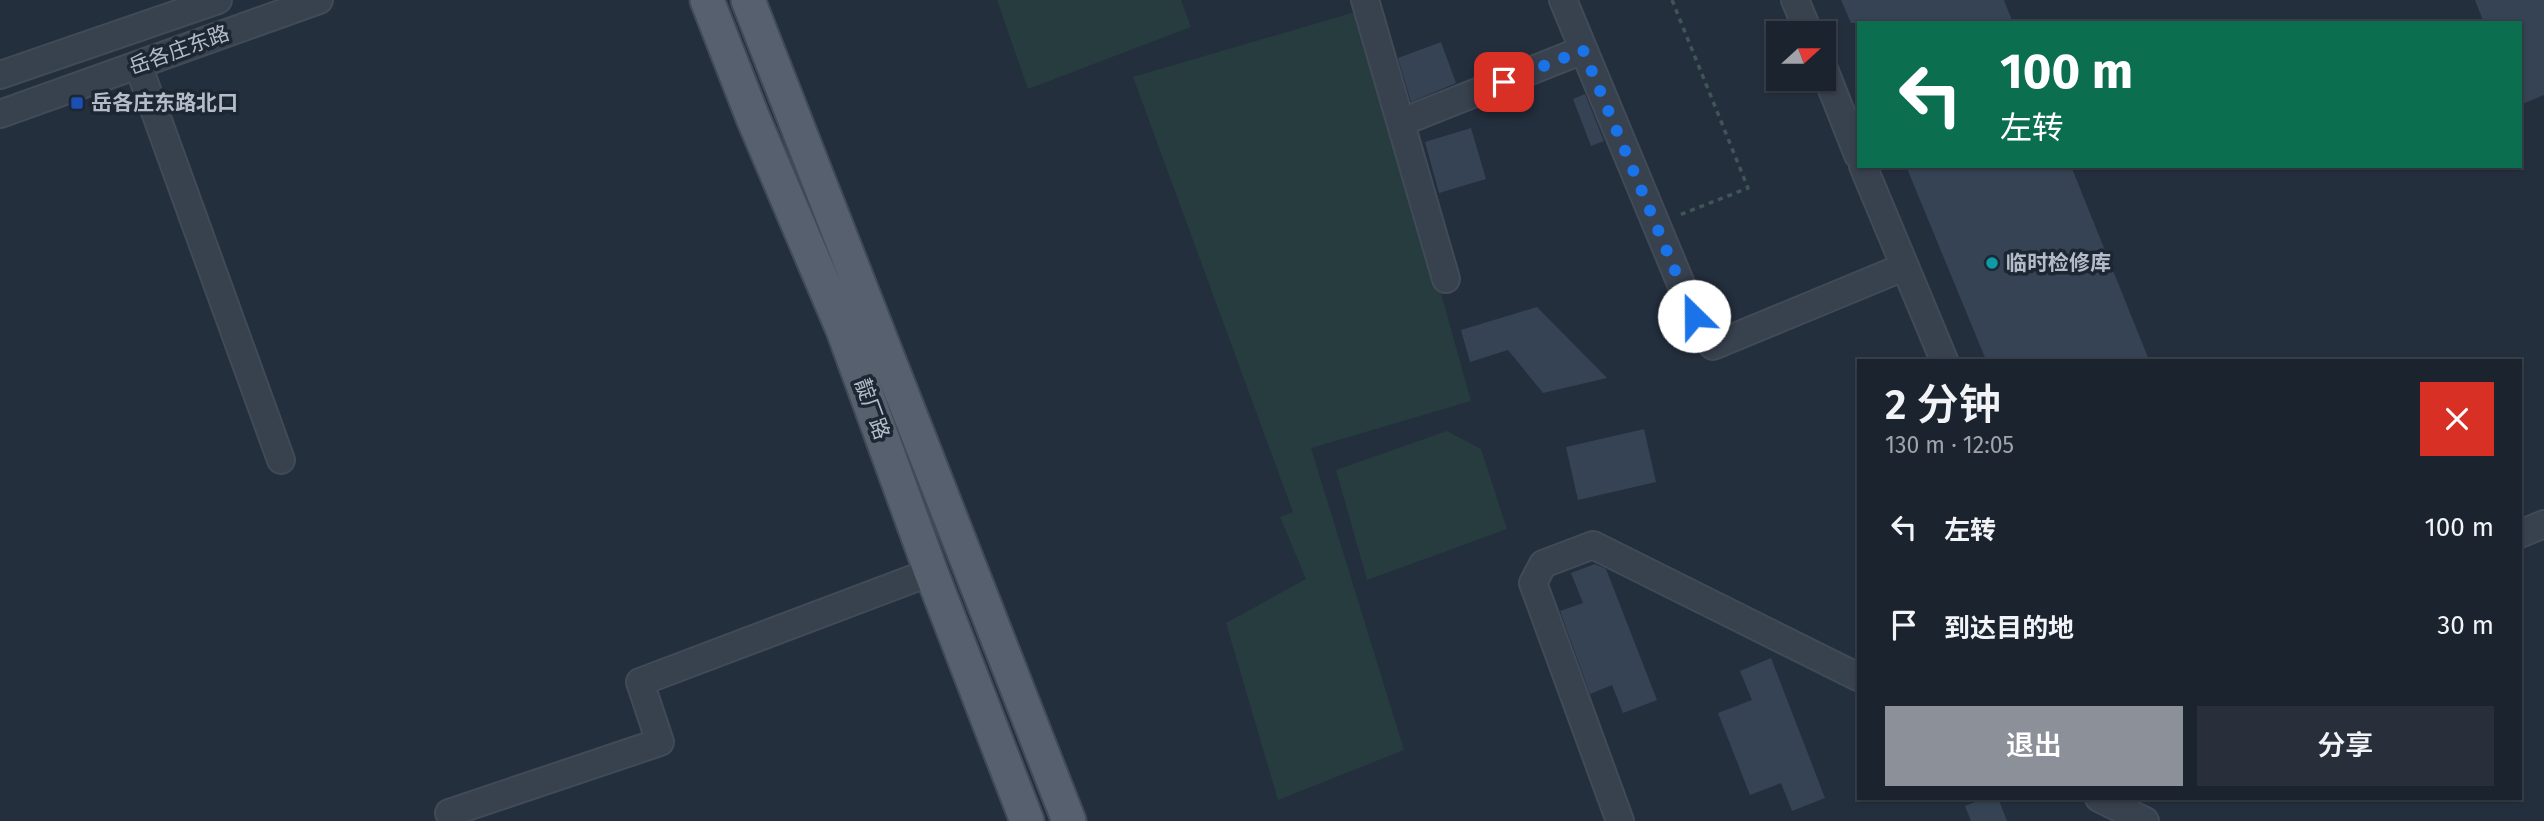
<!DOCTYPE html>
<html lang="zh">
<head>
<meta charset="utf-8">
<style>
	:root { --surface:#1b232e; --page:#282f3a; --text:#f1f3f6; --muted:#a0a4aa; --line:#39404a; --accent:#8c9099 }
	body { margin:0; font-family:"Fira Sans","Noto Sans SC",sans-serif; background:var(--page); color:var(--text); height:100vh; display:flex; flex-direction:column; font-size:26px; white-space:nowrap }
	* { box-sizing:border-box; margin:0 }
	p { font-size:23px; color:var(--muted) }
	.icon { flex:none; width:38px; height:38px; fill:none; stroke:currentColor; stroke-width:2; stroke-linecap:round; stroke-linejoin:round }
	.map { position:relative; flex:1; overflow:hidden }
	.panel { position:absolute; left:1857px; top:359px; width:665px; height:441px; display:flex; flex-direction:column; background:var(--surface); border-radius:0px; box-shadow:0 2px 5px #0004,0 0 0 2px var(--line) }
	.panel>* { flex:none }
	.top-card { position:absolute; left:1857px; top:21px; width:665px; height:147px; border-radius:0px; box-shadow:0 2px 5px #0004,0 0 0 2px var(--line); background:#0b6e4f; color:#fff; overflow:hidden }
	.needle { width:46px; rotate:69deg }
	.tools { position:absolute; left:1766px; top:21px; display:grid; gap:14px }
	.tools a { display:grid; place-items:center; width:70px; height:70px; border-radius:0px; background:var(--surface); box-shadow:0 2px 5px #0004,0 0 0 2px var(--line); font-size:35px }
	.pin { position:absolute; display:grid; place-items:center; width:60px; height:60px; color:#fff; margin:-30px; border-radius:14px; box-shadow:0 4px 10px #0006 }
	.me { position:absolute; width:77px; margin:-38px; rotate:337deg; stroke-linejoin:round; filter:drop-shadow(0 0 5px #0008) }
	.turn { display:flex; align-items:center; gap:24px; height:147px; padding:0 28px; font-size:32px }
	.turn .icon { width:91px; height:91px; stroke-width:2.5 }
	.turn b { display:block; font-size:49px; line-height:60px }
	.round { display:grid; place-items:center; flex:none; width:74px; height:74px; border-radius:0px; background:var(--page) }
	.summary { display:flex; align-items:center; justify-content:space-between; height:119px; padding:0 28px }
	h1 { font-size:42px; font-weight:600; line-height:52px }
	.action { display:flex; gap:14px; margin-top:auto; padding:14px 28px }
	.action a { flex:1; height:80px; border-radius:0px; background:var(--accent); color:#fff; font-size:28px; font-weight:600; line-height:80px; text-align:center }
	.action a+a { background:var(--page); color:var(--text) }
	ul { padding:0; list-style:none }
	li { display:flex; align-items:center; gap:21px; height:98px; padding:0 28px }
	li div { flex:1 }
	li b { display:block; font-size:26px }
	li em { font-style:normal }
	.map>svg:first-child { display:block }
	.green { fill:#263c3f }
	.building { fill:#364354 }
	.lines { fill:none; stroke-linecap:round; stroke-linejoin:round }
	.minor-casing { stroke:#414a57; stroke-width:30 }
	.major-casing { stroke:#414a57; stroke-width:37 }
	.path { stroke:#3f5557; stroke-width:3.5; stroke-dasharray:5 5; stroke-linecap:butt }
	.minor { stroke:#38414e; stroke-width:26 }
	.major { stroke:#56606e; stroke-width:33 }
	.route { stroke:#1a73e8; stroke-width:12; stroke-dasharray:0 21.6 }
	.transit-dot { fill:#1a4fb4; stroke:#1d2633; stroke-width:2.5 }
	.culture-dot { fill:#0f9aa8; stroke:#1d2633; stroke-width:2.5 }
	.labels { text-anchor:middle; stroke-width:7; stroke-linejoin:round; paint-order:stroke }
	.street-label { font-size:21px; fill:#b4bcc9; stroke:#1d2633 }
	.poi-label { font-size:21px; font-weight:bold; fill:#b4bcc9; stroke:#1d2633; text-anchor:start }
</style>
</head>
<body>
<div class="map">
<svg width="2544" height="821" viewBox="0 0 2544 821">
	<rect width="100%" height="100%" fill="#242f3e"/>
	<!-- green -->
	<path class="green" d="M997,0H1181L1191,27L1028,89Z
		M1362,10L1471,401L1311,448L1404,750L1278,800L1226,623L1306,579L1280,517L1293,512L1133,77Z
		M1447,431L1481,449L1507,529L1367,580L1336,470Z"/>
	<!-- building -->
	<path class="building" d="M1841,0H2004L2013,23H1851Z
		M2475,0H2544V95L2520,105V23H2484Z
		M1441,42L1456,83L1411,102L1398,58Z
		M1585,94L1604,141L1591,146L1573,99Z
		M1471,128L1486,179L1439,193L1425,142Z
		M1906,166H2071L2149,360H1986Z
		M1537,307L1607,378L1543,393L1508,350L1470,362L1461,330Z
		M1644,429L1656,482L1578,500L1566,447Z
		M1595,564L1606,569L1657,700L1623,713L1612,685L1590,694L1560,611L1583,603L1571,573Z
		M1771,658L1825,798L1792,811L1781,783L1750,795L1718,713L1752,700L1740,671Z
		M1985,798H1998L2007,821H1971L1965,806Z"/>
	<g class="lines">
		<!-- minor casing -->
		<g class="minor-casing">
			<path id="minor" d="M1365,0L1446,279
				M1563,0L1701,332L1713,346L1904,267
				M1795,0L1809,33
				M138,65L281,460
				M1824,69L1858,155
				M0,75L218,0
				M0,114L319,0
				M1402,122L1583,50
				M1863,166L1944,360
				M2520,534L2544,524
				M2099,798L2145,821
				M449,813L660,742L640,682L931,572
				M1620,821L1533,583L1543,564L1593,545L1858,677"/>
		</g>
		<!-- major casing -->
		<g class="major-casing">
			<path id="major" d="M707,0L753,118L843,330L931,572L1027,821
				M748,0L1069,821"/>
		</g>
		<!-- path -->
		<path class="path" d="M1672,0L1748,188L1677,216"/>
		<!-- minor -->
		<use href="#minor" class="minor"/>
		<!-- major -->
		<use href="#major" class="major"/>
	</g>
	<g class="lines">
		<!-- route -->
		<path class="route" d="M1504,82L1583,50L1694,316"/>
	</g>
	<!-- markers -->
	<rect class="transit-dot" x="70" y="96" width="14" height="14" rx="3.5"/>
	<circle class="culture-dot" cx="1992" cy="263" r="7"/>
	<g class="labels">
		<!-- street labels -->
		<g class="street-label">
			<text transform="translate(179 50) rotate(-20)" y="7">岳各庄东路</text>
			<text transform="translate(872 409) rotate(70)" y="7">靛厂路</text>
		</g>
		<!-- poi labels -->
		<g class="poi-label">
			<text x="91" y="110">岳各庄东路北口</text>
			<text x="2006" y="270">临时检修库</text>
		</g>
	</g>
</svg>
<div class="tools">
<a><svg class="needle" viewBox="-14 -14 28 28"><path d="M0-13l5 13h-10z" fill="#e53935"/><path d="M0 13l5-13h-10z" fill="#a0a4aa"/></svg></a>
</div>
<div class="pin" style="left:1504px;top:82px;background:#d93025"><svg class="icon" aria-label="arrive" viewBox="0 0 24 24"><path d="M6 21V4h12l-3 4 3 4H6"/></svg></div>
<svg class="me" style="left:1694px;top:316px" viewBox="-20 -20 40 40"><circle r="19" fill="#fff"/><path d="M0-13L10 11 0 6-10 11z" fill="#1a73e8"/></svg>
<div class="top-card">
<div class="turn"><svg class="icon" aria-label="left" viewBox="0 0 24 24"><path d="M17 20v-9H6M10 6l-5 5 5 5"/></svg><div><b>100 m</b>左转</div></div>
</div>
<section class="panel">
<div class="summary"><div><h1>2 分钟</h1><p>130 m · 12:05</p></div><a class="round" style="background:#d93025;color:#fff"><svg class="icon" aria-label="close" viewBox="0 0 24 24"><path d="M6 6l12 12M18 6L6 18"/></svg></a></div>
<ul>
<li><svg class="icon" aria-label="left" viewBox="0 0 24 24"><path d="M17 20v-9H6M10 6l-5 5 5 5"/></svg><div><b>左转</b></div><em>100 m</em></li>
<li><svg class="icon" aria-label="arrive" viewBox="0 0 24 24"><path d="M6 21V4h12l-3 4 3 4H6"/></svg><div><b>到达目的地</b></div><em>30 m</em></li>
</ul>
<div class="action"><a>退出</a><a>分享</a></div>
</section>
</div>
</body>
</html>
